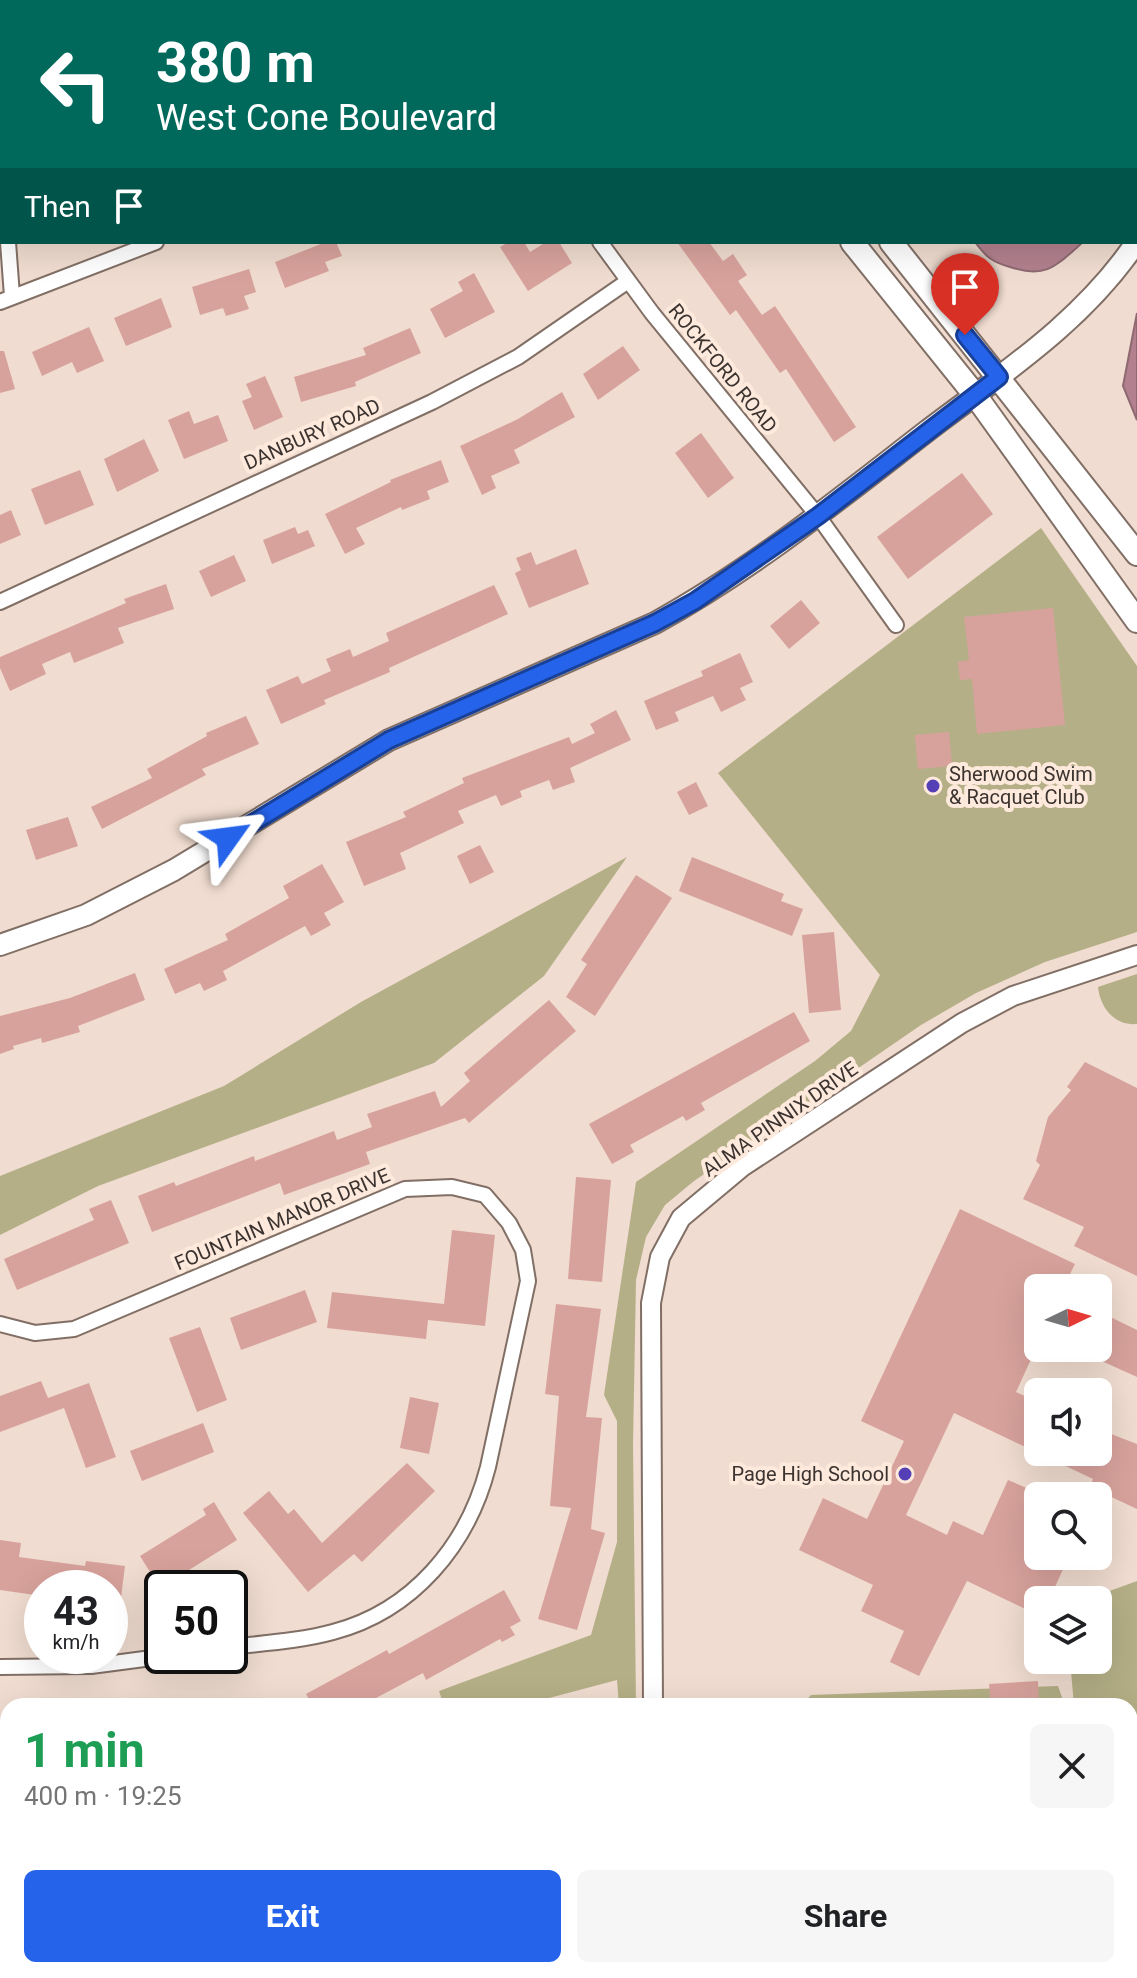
<!DOCTYPE html>
<html lang="en">
<head>
<meta charset="utf-8">
<style>
	:root { --surface:#fff; --page:#f6f6f6; --text:#202124; --muted:#757577; --accent:#2563eb }
	body { margin:0; font-family:Roboto,sans-serif; background:var(--page); color:var(--text); height:100vh; display:flex; flex-direction:column; font-size:30px; white-space:nowrap }
	* { box-sizing:border-box; margin:0 }
	p { font-size:26px; color:var(--muted) }
	.icon { flex:none; width:44px; height:44px; fill:none; stroke:currentColor; stroke-width:2; stroke-linecap:round; stroke-linejoin:round }
	.map { position:relative; flex:1; overflow:hidden }
	.sheet { position:absolute; left:0px; top:1698px; width:1138px; height:280px; display:flex; flex-direction:column; background:var(--surface); border-radius:24px 24px 0 0; box-shadow:0 8px 32px #0002 }
	.sheet>* { flex:none }
	.banner { position:absolute; left:0px; top:0px; width:1138px; height:244px; box-shadow:0 8px 32px #0002; background:#00695c; color:#fff; overflow:hidden }
	.needle { width:52px; rotate:85deg }
	.buttons { position:absolute; left:1024px; top:1274px; display:grid; gap:16px }
	.buttons a { display:grid; place-items:center; width:88px; height:88px; border-radius:12px; background:var(--surface); box-shadow:0 8px 32px #0002; font-size:40px }
	.speed { position:absolute; left:24px; top:1570px; display:flex; gap:16px; font-size:40px; font-weight:700; text-align:center }
	.speed>* { display:grid; place-content:center; width:104px; height:104px; border-radius:50%; background:var(--surface); box-shadow:0 8px 32px #0002; line-height:1 }
	.speed small { font-size:20px; font-weight:400 }
	.speed .limit { border:4px solid #111; border-radius:12px; background:#fff; color:#111 }
	.pin { position:absolute; display:grid; place-items:center; width:68px; height:68px; color:#fff; margin:-82px -34px; border-radius:50% 50% 50% 0; rotate:-45deg; box-shadow:0 0 8px #0007 }
	.pin .icon { rotate:45deg }
	.me { position:absolute; width:88px; margin:-44px; rotate:59deg; stroke-linejoin:round; filter:drop-shadow(0 0 6px #0008) }
	.turn { display:flex; align-items:center; gap:28px; height:168px; padding:0 24px; font-size:36px }
	.turn .icon { width:104px; height:104px; stroke-width:2.5 }
	.turn b { display:block; font-size:56px; line-height:68px }
	.then { display:flex; align-items:center; height:76px; padding:0 24px; background:#0003; gap:16px; font-size:30px }
	.round { display:grid; place-items:center; flex:none; width:84px; height:84px; border-radius:12px; background:var(--page) }
	.headline { display:flex; align-items:center; justify-content:space-between; height:136px; padding:0 24px }
	h1 { font-size:48px; font-weight:700; line-height:60px; color:#1e9e55 }
	.button { display:flex; gap:16px; margin-top:auto; padding:16px 24px }
	.button a { flex:1; height:92px; border-radius:12px; background:var(--accent); color:#fff; font-size:32px; font-weight:700; line-height:92px; text-align:center }
	.button a+a { background:var(--page); color:var(--text) }
	.map>svg:first-child { display:block }
	.green { fill:#b4af86 }
	.water { fill:#b2808e; stroke:#8e6972; stroke-width:2 }
	.building { fill:#d8a29c }
	.lines { fill:none; stroke-linecap:round; stroke-linejoin:round }
	.minor-casing { stroke:#816f65; stroke-width:18 }
	.tertiary-casing { stroke:#816f65; stroke-width:22 }
	.secondary-casing { stroke:#816f65; stroke-width:24 }
	.primary-casing { stroke:#816f65; stroke-width:26 }
	.minor { stroke:#fff; stroke-width:14 }
	.tertiary { stroke:#fff; stroke-width:18 }
	.secondary { stroke:#fff; stroke-width:20 }
	.primary { stroke:#fff; stroke-width:22 }
	.route-casing { stroke:#184099; stroke-width:20 }
	.route { stroke:#2563eb; stroke-width:14 }
	.poi-dot { fill:#543fb7; stroke:#fee9dd; stroke-width:3 }
	.labels { text-anchor:middle; stroke-width:8; stroke-linejoin:round; paint-order:stroke }
	.street-label { font-size:20px; fill:#3b332f; stroke:#fee9dd }
	.poi-label { font-size:20px; fill:#3b332f; stroke:#fee9dd; text-anchor:start }
</style>
</head>
<body>
<div class="map">
<svg width="1137" height="1978" viewBox="0 0 1137 1978">
	<rect width="100%" height="100%" fill="#f0dcd0"/>
	<!-- green -->
	<path class="green" d="M1041,528L1137,666V932L1045,962L976,993L921,1025L694,1181L665,1205L646,1237L636,1280L633,1444L636,1706H619L617,1680L519,1706H444L439,1691L591,1635L617,1542V1421L604,1395L636,1182L815,1061L851,1031L880,975L718,773Z
		M627,857L544,976L434,1063L98,1186L0,1235V1176L224,1086L361,1002Z
		M1137,974V1024C1114,1026 1100,1007 1098,987Z
		M1137,1581V1856L1130,1858V1706H1074L1070,1660H1098V1600H1085Z
		M1058,1686L1065,1706H758L802,1705L811,1695Z
		M699,1970H1094L1091,1978H699Z"/>
	<!-- water -->
	<path class="water" d="M815,0H1137L1136,176V2Z
		M975,242H1083C1056,266 1046,279 1010,267C992,262 986,257 975,242Z
		M1137,313V420L1123,386Z"/>
	<!-- building -->
	<path class="building" d="M326,242H336L342,256L325,262L329,271L285,288L275,262Z
		M509,242H524L530,252L546,242H559L572,263L528,291L500,247Z
		M677,242H709L723,261L733,254L747,275L738,281L762,315L775,306L856,427L834,442L786,369L780,373L736,310L730,315Z
		M249,269L256,292L244,296L249,309L226,316L223,308L200,315L192,287Z
		M474,273L495,312L445,338L430,309L463,291L458,282Z
		M161,298L172,327L126,346L114,318Z
		M89,327L104,361L77,373L72,362L42,376L32,352Z
		M410,328L421,353L355,382L356,386L301,402L294,377L366,355L363,348Z
		M623,346L640,370L598,400L583,374Z
		M0,351H4L15,389L0,393Z
		M265,376L283,417L254,430L242,401L252,397L246,384Z
		M562,392L575,417L514,450L520,463L491,476L496,488L482,495L460,446L518,419Z
		M189,411L194,424L218,415L228,441L184,459L168,420Z
		M701,433L734,478L708,498L675,453Z
		M144,439L159,471L117,492L104,459Z
		M441,460L449,482L427,491L430,499L402,510L401,507L356,528L365,544L345,554L325,514L391,482L390,480Z
		M80,470L94,505L45,525L31,489Z
		M962,473L993,514L908,579L877,537Z
		M11,510L21,535L0,544V515Z
		M295,527L298,534L308,530L315,546L272,564L263,540Z
		M576,549L589,584L529,608L515,573L521,570L516,558L531,552L536,565Z
		M234,555L246,581L211,597L199,571Z
		M166,584L174,609L118,628L124,643L74,663L70,652L42,664L46,674L10,691L0,668V657L126,603L124,599Z
		M494,585L508,614L389,668L390,672L324,700L326,704L281,724L266,690L298,676L302,684L331,671L326,659L350,649L353,657L389,641L386,633Z
		M801,600L820,623L789,649L770,626Z
		M1053,608L1065,725L977,734L972,679L960,680L958,662L969,660L964,617Z
		M740,653L753,682L740,688L746,700L721,712L713,696L675,712L679,721L656,730L644,701L703,676L701,671Z
		M616,710L631,740L570,768L575,782L553,790L549,780L520,791L522,797L501,806L496,795L458,811L464,823L400,853L406,869L364,886L346,842L406,817L403,812L464,783L462,778L569,737L572,744L595,733L590,724Z
		M246,716L259,744L202,769L206,775L102,829L91,807L152,778L147,769L207,736L206,733Z
		M949,732L952,766L918,769L915,735Z
		M696,782L708,806L689,815L677,792Z
		M68,817L78,846L36,860L26,830Z
		M480,845L494,872L470,884L457,856Z
		M692,857L784,894L781,901L803,909L792,936L679,891Z
		M322,864L344,902L324,913L331,925L311,936L305,926L223,971L227,980L204,991L200,983L175,994L164,969L228,940L225,934L289,898L283,886Z
		M636,875L672,898L595,1016L566,997L587,964L581,960Z
		M834,932L841,1010L809,1013L802,935Z
		M135,973L145,1000L78,1026L80,1032L42,1043L41,1038L13,1046L14,1049L0,1054V1016L70,998Z
		M549,1000L576,1031L469,1123L465,1118L366,1152L370,1164L284,1195L280,1183L152,1232L138,1196L174,1182L176,1186L254,1156L255,1161L334,1131L337,1140L372,1127L367,1114L435,1091L441,1107L470,1081L464,1073Z
		M794,1012L810,1041L701,1103L705,1110L686,1121L683,1116L630,1145L634,1152L612,1164L589,1124Z
		M1085,1062L1137,1088V1276L1074,1246L1084,1227L1023,1199L1040,1165L1036,1161L1048,1117L1071,1090L1067,1087Z
		M576,1177L611,1180L602,1282L568,1279Z
		M111,1200L129,1243L17,1290L4,1259L94,1220L89,1209Z
		M960,1209L1075,1264L1063,1288H1038V1344L1016,1392L1038,1402V1452H1098V1429L1137,1444V1509L1090,1487L1093,1479L954,1413L906,1515L947,1535L953,1521L983,1535L1008,1480L1038,1493V1556H1069L1049,1600H1038V1615L967,1581L919,1676L890,1662L904,1631L861,1611L873,1585L799,1550L823,1498L867,1519L904,1441L861,1421Z
		M452,1230L495,1235L485,1326L428,1320L426,1339L327,1328L332,1292L444,1304Z
		M305,1290L317,1322L241,1350L230,1318Z
		M556,1304L601,1309L586,1417L602,1418L591,1529L605,1533L577,1630L538,1619L571,1508L550,1506L559,1396L545,1394Z
		M1098,1311L1137,1330V1377L1073,1348H1098Z
		M200,1327L227,1400L197,1412L169,1338Z
		M41,1381L48,1398L89,1383L116,1457L86,1468L64,1408L0,1432V1396Z
		M410,1397L439,1403L429,1454L400,1448Z
		M203,1423L214,1452L142,1481L130,1451Z
		M407,1463L435,1491L362,1562L354,1554L308,1592L243,1513L269,1491L288,1514L294,1509L322,1543Z
		M214,1502L237,1540L160,1588L140,1556L206,1515L203,1509Z
		M0,1540L21,1543L19,1557L85,1566L86,1561L125,1566L118,1621H110V1588H42V1596L0,1590Z
		M504,1590L521,1621L510,1627L515,1635L502,1642L500,1639L426,1680L423,1673L376,1698L380,1706H313L306,1694L387,1650L389,1654Z
		M1038,1681L1039,1706H991L989,1684Z"/>
	<g class="lines">
		<!-- minor casing -->
		<g class="minor-casing">
			<path id="minor" d="M471,0V2
				M46,2L49,0
				M2,73V150
				M8,242L12,296
				M600,242L652,313L818,516L896,625
				M0,302L156,242
				M0,602L432,402L518,357L628,281
				M0,1324L35,1333L74,1329L405,1189L452,1187L485,1195L509,1223L523,1250L528,1281L488,1467C468,1545 413,1611 333,1632C300,1641 264,1643 230,1647
				M0,1667L91,1666L167,1656
				M0,1976L8,1965
				M437,1978L442,1970"/>
		</g>
		<!-- tertiary casing -->
		<g class="tertiary-casing">
			<path id="tertiary" d="M653,1706L651,1303L660,1257L681,1218L742,1167L962,1023L1013,996L1137,955
				M653,1978V1970"/>
		</g>
		<!-- secondary casing -->
		<g class="secondary-casing">
			<path id="secondary" d="M0,945L86,915L174,870L389,740L655,623C753,569 839,499 927,431C1002,374 1084,321 1137,241"/>
		</g>
		<!-- primary casing -->
		<g class="primary-casing">
			<path id="primary" d="M694,0L696,2
				M733,0L734,2
				M852,242L975,395L1137,621
				M891,242L1137,554"/>
		</g>
		<!-- minor -->
		<use href="#minor" class="minor"/>
		<!-- tertiary -->
		<use href="#tertiary" class="tertiary"/>
		<!-- secondary -->
		<use href="#secondary" class="secondary"/>
		<!-- primary -->
		<use href="#primary" class="primary"/>
	</g>
	<g class="lines">
		<!-- route casing -->
		<g class="route-casing">
			<path id="route" d="M228,838L389,740L655,623L695,601L818,516L999,377L965,335"/>
		</g>
		<!-- route -->
		<use href="#route" class="route"/>
	</g>
	<!-- markers -->
	<g class="poi-dot">
		<circle cx="933" cy="786" r="8"/>
		<circle cx="905" cy="1474" r="8"/>
	</g>
	<g class="labels">
		<!-- street labels -->
		<g class="street-label">
			<text transform="translate(723 368) rotate(51)" y="7">ROCKFORD ROAD</text>
			<text transform="translate(312 434) rotate(-24)" y="7">DANBURY ROAD</text>
			<text transform="translate(780 1119) rotate(-35)" y="7">ALMA PINNIX DRIVE</text>
			<text transform="translate(282 1219) rotate(-23)" y="7">FOUNTAIN MANOR DRIVE</text>
		</g>
		<!-- poi labels -->
		<g class="poi-label">
			<text x="949" y="781">Sherwood Swim<tspan x="949" dy="23">&amp; Racquet Club</tspan></text>
			<text x="889" y="1481" text-anchor="end">Page High School</text>
		</g>
	</g>
</svg>
<div class="buttons">
<a><svg class="needle" viewBox="-14 -14 28 28"><path d="M0-13l5 13h-10z" fill="#e53935"/><path d="M0 13l5-13h-10z" fill="#757577"/></svg></a>
<a><svg class="icon" aria-label="sound" viewBox="0 0 24 24"><path d="M4 9h4l5-4v14l-5-4H4zM17 9q2 3 0 6"/></svg></a>
<a><svg class="icon" aria-label="search" viewBox="0 0 24 24"><circle cx="10" cy="10" r="6"/><path d="M15 15l6 6"/></svg></a>
<a><svg class="icon" aria-label="layers" viewBox="0 0 24 24"><path d="M12 4l9 5-9 5-9-5zM3 14l9 5 9-5"/></svg></a>
</div>
<div class="speed"><div>43<small>km/h</small></div><div class="limit">50</div></div>
<div class="pin" style="left:965px;top:335px;background:#d93025"><svg class="icon" aria-label="arrive" viewBox="0 0 24 24"><path d="M6 21V4h12l-3 4 3 4H6"/></svg></div>
<svg class="me" style="left:228px;top:838px" viewBox="-20 -20 40 40"><path d="M0-17L14 15 0 8-14 15z" fill="#2563eb" stroke="#fff" stroke-width="4"/></svg>
<div class="banner">
<div class="turn"><svg class="icon" aria-label="left" viewBox="0 0 24 24"><path d="M17 20v-9H6M10 6l-5 5 5 5"/></svg><div><b>380 m</b>West Cone Boulevard</div></div>
<div class="then">Then<svg class="icon" aria-label="arrive" viewBox="0 0 24 24"><path d="M6 21V4h12l-3 4 3 4H6"/></svg></div>
</div>
<section class="sheet">
<div class="headline"><div><h1>1 min</h1><p>400 m · 19:25</p></div><a class="round"><svg class="icon" aria-label="close" viewBox="0 0 24 24"><path d="M6 6l12 12M18 6L6 18"/></svg></a></div>
<div class="button"><a>Exit</a><a>Share</a></div>
</section>
</div>
</body>
</html>
